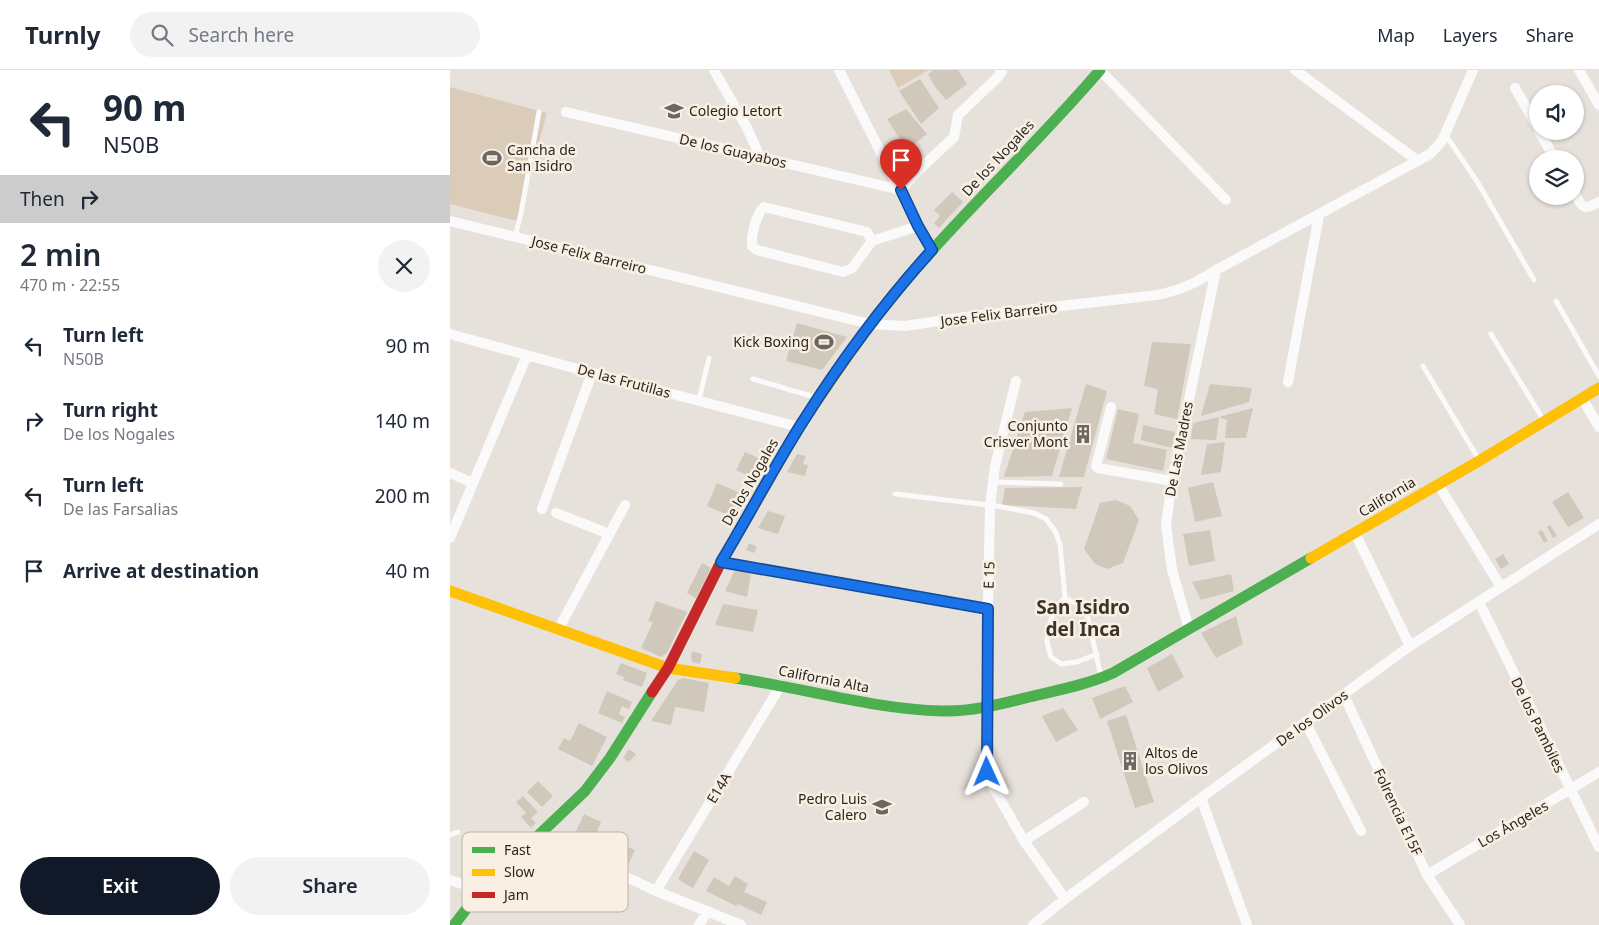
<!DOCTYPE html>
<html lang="en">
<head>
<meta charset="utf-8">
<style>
	:root { --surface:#fff; --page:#f2f2f3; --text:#1f2937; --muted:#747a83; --line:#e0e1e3; --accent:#111827 }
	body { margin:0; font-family:"Noto Sans",sans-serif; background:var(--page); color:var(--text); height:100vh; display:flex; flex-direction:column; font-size:19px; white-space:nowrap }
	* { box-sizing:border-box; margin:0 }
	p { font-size:16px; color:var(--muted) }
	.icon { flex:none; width:28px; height:28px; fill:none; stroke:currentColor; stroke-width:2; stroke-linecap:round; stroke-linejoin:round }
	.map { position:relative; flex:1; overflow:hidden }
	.panel { display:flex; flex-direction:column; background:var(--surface); width:450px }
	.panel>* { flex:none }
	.banner { background:#fff; color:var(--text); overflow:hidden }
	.controls { position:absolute; left:1079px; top:15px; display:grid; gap:10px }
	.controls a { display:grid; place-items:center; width:55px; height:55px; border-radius:50%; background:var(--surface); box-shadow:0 1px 4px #0004; font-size:25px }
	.pin { position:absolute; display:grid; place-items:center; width:42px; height:42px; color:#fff; margin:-51px -21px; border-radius:50% 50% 50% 0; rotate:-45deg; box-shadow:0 0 5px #0007 }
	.pin .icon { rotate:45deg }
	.me { position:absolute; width:55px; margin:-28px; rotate:359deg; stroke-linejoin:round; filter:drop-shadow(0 0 4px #0008) }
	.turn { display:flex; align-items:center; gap:18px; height:105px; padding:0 20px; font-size:22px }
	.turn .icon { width:65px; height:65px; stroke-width:2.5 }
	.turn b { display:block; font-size:35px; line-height:42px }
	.then { display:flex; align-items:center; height:48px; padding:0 20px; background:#0003; gap:10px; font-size:19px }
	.round { display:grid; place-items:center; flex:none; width:52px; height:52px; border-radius:26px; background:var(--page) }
	.summary { display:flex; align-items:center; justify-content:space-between; height:85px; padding:0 20px }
	h1 { font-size:30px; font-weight:600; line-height:38px }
	.cta { display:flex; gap:10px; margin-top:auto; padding:10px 20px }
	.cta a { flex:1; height:58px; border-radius:30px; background:var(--accent); color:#fff; font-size:20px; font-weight:600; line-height:58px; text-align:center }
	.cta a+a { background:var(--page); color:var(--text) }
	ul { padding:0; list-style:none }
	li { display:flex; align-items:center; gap:15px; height:75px; padding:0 20px }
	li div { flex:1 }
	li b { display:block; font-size:19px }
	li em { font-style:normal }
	header { display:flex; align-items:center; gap:30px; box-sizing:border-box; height:70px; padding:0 25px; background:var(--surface); border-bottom:1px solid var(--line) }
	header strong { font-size:24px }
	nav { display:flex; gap:28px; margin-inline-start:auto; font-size:18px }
	.search { width:350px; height:45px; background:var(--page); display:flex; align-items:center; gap:12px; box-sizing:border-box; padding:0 18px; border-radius:28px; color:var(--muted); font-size:19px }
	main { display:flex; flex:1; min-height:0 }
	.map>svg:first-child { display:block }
	.green { fill:#daccb9 }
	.building { fill:#d1c8bc }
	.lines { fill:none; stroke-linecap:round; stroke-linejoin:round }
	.lane { stroke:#fbfafa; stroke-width:5 }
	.street { stroke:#fbfafa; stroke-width:10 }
	.fast { stroke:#4caf50; stroke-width:11 }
	.slow { stroke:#ffc107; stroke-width:11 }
	.jam { stroke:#c62828; stroke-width:11 }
	.route-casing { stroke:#114b97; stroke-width:12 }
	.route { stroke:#1a73e8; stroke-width:9 }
	.labels { text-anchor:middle; stroke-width:5; stroke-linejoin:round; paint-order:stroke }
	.poi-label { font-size:14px; fill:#2a2621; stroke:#f9f0e3; text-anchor:start }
	.street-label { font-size:14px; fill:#2a2621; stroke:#f9f0e3 }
	.district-label { font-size:19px; font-weight:bold; fill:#3c342a; stroke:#f9f0e3 }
	.key { fill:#f9f0e3; stroke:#bbb3a9; stroke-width:1 }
	.key-label { font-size:14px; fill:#2a2621 }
</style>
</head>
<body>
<header>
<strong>Turnly</strong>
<div class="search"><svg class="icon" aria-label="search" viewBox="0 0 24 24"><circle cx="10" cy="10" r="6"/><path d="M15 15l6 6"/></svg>Search here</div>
<nav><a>Map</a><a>Layers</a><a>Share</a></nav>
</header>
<main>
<section class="panel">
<div class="banner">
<div class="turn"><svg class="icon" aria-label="left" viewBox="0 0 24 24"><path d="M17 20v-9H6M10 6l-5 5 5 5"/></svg><div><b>90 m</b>N50B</div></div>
<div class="then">Then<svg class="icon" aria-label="right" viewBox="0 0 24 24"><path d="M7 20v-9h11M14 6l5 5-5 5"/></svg></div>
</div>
<div class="summary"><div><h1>2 min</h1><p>470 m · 22:55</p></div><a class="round"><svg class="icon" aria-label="close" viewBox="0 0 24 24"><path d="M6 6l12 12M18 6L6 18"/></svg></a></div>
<ul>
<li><svg class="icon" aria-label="left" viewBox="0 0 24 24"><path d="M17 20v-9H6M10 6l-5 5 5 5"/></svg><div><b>Turn left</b><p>N50B</p></div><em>90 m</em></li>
<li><svg class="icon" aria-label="right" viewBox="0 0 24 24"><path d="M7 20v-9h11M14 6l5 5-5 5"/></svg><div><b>Turn right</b><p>De los Nogales</p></div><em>140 m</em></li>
<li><svg class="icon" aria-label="left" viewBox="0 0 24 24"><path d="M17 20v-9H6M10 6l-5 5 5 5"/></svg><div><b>Turn left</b><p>De las Farsalias</p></div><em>200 m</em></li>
<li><svg class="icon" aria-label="arrive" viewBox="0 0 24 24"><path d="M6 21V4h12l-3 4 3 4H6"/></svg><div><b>Arrive at destination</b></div><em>40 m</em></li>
</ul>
<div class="cta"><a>Exit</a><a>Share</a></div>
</section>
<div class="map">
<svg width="1149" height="855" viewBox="0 0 1149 855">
	<rect width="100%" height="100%" fill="#e7e1db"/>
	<!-- green -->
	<path class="green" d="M439,0H479L448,18Z
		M0,17L97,43L67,151L0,134Z"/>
	<!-- building -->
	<path class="building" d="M484,0H508L517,14L496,30L485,17L478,4Z
		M470,9L489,38L471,54L449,21Z
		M456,39L477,64L457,80L437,49Z
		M502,122L513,132L489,158L484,153L490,146L484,140Z
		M347,253L397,267L372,300L336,291Z
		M702,272L741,274L727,349L704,344L708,319L694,316Z
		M636,314L657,321L634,407H609Z
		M760,314L802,318L799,332L751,346Z
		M622,338L602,406L554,407L575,342Z
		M803,338L796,368H775L777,350L769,347Z
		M668,339L689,344L683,373L717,380L713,401L656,389Z
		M769,347L766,370L741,369L743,353Z
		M693,355L725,362L722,378L691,370Z
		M775,372L771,402L751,405L757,374Z
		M295,382L313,390L305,409L286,400Z
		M347,384L356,386L353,394L358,395L355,406L337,402Z
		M763,412L772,446L745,452L738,418Z
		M267,413L288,422L284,430L292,433L285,448L257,436Z
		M632,417L626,439L552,435L555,418Z
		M1118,422L1134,448L1118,457L1102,432Z
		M666,430L680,436L689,450L673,493L657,499L645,494L634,479L650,433Z
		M318,441L335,446L328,464L308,458Z
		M1100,455L1107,466L1103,468L1097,457Z
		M760,460L765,491L739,496L733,464Z
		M1092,460L1098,471L1094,473L1088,462Z
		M299,473L307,477L304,483L296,480Z
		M1053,484L1059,494L1051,499L1045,489Z
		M252,493L261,498L246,528L237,523Z
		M288,500L301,504L297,527L275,521L284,502Z
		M781,504L784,521L751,530L742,512Z
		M206,531L237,542L217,583L211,587L191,578L203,552L198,551Z
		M273,534L308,540L303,562L265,555Z
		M786,546L793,574L766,588L751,563Z
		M242,581L252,584L250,594L242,592L241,587Z
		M722,584L734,607L708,622L697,598Z
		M171,593L197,603L192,617L173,610L174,607L166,604Z
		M233,608L259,613L254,642L225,637L221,655L201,651L228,610Z
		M675,616L683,632L650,649L642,628Z
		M157,621L182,632L179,639L172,636L169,644L175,647L172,653L148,643Z
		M613,638L628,660L606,672L592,646Z
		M676,645L704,732L685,738L657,651Z
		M129,653L157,667L142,696L108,679L114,668L120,671Z
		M179,679L186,684L179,692L173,688Z
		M88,711L103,726L92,737L77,722Z
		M73,726L88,742L81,748L86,753L81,758L71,747L76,743L66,732Z
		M134,744L151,752L147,762L185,780L179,793L123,768Z
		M244,781L259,790L243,818L229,810V807Z
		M285,806L298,814L294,822L317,832L311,845L288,834L286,836L256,821L264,807L279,816Z"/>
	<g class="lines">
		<!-- lane -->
		<path class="lane" d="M995,64L1028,113L1084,210
			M65,167L71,143L89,42
			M1106,231L1149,306
			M1041,264L1094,351
			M973,296L1029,390
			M303,309L368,328
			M249,330L259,288
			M543,412L611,414
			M445,424L547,436L584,443L596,449L605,461L610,474L615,528L632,537L637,545L651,606
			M615,528L606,536L598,558L597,572L601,587L611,594L627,592L647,584
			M0,765L8,762"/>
		<!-- street -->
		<path class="street" d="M264,0L297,58L310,87
			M389,0L468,156L482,179
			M650,0L776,130
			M845,0L968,91
			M1129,0L1149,35
			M1065,18L1088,58
			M116,42L451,120L470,99L504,67L508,45L546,9L552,2L550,0
			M1089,61L1105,89
			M1125,124C1133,139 1134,140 1149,132
			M0,151L420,254L455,256L515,247L707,225C731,220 746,213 766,200L980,84L992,71L1023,0
			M422,171L417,162L314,137C306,144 301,165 302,176L307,180L393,202L402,198L422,171L468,156
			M0,264L142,303L349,357
			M566,311L545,396L540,436L536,637L537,702L542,715L574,771L615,829
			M838,312L869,145
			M1132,328L1149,357
			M661,337L646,396L648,398L722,411
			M0,403L23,413
			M988,414L1051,517
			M92,439L142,303
			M106,443L159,464
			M905,463L960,576
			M0,468L77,285
			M271,492L538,539
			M1029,532L1149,777
			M739,559L722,500L716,455L722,411L766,200
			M108,560L175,435
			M894,625L977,805L1010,855
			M856,653L911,761
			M751,728L797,855
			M89,766L206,821L291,855
			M574,771L634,732
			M977,805L1149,702
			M0,810L31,820
			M206,821L331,615
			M249,855L258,841
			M583,855L615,829L751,728L960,576L1149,454"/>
		<!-- fast -->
		<path class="fast" d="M404,277C475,175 570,94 650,0
			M285,608C354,618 422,639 492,641C521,642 551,634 579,627C608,620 636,615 663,603L861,488
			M4,855L31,820L135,721L160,688L202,622"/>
		<!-- slow -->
		<path class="slow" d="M861,488L1029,391L1149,318
			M269,496L349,357L404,277
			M0,521L218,598L285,608"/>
		<!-- jam -->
		<path class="jam" d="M202,622L218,598L269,496"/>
	</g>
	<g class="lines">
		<!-- route casing -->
		<g class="route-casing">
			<path id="route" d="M451,120L468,156L482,180C433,234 389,294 350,356C322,401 298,447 271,492L538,539L537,702"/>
		</g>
		<!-- route -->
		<use href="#route" class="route"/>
	</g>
	<!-- icons -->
	<defs>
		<g id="school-bare" transform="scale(1.5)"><path d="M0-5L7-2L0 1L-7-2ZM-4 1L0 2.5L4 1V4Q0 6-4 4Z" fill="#6c6762" stroke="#f9f0e3" stroke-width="2.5" paint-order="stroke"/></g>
		<g id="stadium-bare" transform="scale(1.5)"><path d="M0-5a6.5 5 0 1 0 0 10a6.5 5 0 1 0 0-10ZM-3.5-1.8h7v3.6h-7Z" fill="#6c6762" stroke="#f9f0e3" stroke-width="2.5" paint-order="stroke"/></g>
		<g id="building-bare" transform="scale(1.5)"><path d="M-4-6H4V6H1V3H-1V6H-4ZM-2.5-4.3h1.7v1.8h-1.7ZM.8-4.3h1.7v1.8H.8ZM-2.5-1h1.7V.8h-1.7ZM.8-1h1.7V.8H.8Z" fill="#6c6762" stroke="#f9f0e3" stroke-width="2.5" paint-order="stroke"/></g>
	</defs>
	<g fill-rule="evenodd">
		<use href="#school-bare" x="224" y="41"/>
		<use href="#stadium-bare" x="42" y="88"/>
		<use href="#stadium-bare" x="374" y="272"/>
		<use href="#building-bare" x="633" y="364"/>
		<use href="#building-bare" x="680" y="691"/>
		<use href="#school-bare" x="432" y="737"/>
	</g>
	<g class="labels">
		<!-- poi labels -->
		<g class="poi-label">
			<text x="239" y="46">Colegio Letort</text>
			<text x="57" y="85">Cancha de<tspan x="57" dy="16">San Isidro</tspan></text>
			<text x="359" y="277" text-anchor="end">Kick Boxing</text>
			<text x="618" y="361" text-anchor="end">Conjunto<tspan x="618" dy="16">Crisver Mont</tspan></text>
			<text x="695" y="688">Altos de<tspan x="695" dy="16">los Olivos</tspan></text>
			<text x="417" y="734" text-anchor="end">Pedro Luis<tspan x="417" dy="16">Calero</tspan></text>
		</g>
		<!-- street labels -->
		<g class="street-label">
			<text transform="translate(283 81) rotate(13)" y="5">De los Guayabos</text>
			<text transform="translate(548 88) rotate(-47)" y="5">De los Nogales</text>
			<text transform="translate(139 185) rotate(14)" y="5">Jose Felix Barreiro</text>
			<text transform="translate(549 244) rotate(-7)" y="5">Jose Felix Barreiro</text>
			<text transform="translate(174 311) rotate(15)" y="5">De las Frutillas</text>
			<text transform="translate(729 379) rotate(-79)" y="5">De Las Madres</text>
			<text transform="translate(300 412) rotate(-60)" y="5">De los Nogales</text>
			<text transform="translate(937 427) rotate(-31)" y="5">California</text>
			<text transform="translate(539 505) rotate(-88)" y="5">E 15</text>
			<text transform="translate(374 609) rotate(11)" y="5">California Alta</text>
			<text transform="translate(862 648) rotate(-36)" y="5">De los Olivos</text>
			<text transform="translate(1088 655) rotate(64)" y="5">De los Pambiles</text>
			<text transform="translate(269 718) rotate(-59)" y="5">E14A</text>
			<text transform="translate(948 742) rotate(65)" y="5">Folrencia E15F</text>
			<text transform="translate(1063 754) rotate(-30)" y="5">Los Ángeles</text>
		</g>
		<!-- district labels -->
		<g class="district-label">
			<text x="633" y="544">San Isidro<tspan x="633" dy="22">del Inca</tspan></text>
		</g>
	</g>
	<!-- legend -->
	<rect x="12" y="762" width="166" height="80" rx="8" class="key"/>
	<rect x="22" y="777" width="23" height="6" fill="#4caf50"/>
	<rect x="22" y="799" width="23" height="7" fill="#ffc107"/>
	<rect x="22" y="822" width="23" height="6" fill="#c62828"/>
	<g class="key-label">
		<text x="54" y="785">Fast</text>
		<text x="54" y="807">Slow</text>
		<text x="54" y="830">Jam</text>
	</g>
</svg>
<div class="controls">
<a><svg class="icon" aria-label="sound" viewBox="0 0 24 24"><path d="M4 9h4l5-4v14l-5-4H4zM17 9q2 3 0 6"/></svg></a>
<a><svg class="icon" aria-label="layers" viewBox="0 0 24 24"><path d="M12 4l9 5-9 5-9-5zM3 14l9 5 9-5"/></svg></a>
</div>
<div class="pin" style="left:451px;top:120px;background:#d93025"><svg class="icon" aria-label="arrive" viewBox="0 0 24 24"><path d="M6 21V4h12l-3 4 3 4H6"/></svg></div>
<svg class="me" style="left:537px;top:702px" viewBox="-20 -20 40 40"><path d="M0-17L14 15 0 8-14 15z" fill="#1a73e8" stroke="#fff" stroke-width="4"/></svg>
</div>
</main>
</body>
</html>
